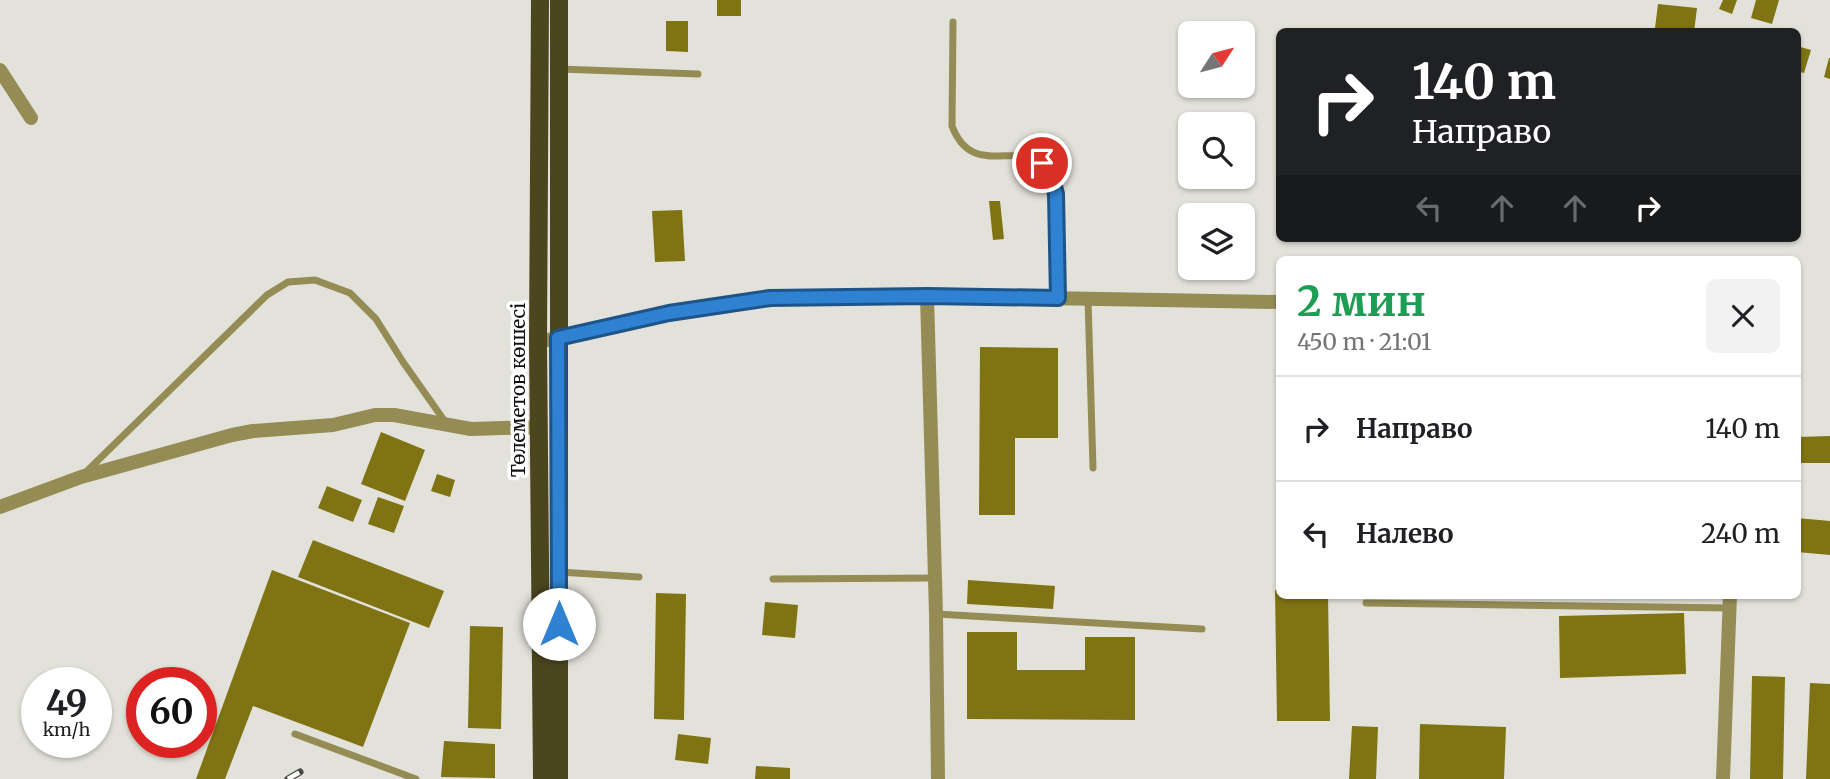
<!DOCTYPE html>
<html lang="ru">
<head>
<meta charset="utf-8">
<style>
	:root { --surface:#fff; --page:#f2f2f2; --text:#202124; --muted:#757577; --line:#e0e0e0 }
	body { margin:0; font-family:Merriweather,serif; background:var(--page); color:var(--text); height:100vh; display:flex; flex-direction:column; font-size:26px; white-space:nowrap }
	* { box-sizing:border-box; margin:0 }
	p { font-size:23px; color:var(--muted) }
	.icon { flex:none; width:38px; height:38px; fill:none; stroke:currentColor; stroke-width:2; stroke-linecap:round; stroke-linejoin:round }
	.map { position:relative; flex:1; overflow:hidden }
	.panel { position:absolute; left:1276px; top:256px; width:525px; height:343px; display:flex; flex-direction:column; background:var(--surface); border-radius:10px; box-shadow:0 2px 5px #0004 }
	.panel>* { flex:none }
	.top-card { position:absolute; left:1276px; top:28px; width:525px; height:214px; border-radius:10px; box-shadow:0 2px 5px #0004; background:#202124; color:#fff; overflow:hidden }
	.needle { width:46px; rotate:54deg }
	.tools { position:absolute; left:1178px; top:21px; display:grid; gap:14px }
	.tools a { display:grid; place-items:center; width:77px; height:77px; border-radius:10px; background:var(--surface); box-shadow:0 2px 5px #0004; font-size:35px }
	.speed { position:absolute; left:21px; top:667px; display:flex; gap:14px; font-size:35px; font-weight:700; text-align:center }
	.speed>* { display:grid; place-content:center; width:91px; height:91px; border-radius:50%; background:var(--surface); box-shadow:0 2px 5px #0004; line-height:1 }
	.speed small { font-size:18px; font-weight:400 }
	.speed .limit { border:10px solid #d22; background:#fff; color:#111 }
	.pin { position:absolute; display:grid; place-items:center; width:60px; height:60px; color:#fff; margin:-30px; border:4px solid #fff; border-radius:50%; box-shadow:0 2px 7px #0007 }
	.me { position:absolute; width:77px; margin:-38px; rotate:0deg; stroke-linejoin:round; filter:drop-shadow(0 0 5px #0008) }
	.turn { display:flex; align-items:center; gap:24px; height:147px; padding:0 21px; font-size:32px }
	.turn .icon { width:91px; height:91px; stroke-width:2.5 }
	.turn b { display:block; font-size:49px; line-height:60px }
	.lanes { display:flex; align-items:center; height:66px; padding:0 21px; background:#0003; justify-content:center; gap:35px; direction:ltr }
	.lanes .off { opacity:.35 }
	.round { display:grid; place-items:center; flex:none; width:74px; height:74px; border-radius:10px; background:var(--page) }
	.summary { display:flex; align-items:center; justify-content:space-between; height:119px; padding:0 21px }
	h1 { font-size:42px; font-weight:700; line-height:52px; color:#1e9e55 }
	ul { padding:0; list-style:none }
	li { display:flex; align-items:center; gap:21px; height:105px; padding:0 21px; border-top:2px solid var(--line) }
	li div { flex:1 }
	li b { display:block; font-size:26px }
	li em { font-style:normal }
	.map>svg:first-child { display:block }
	.building { fill:#807313 }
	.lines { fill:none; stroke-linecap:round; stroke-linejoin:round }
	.lane { stroke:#958c55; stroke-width:7 }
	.street { stroke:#958c55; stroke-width:14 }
	.primary { stroke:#4c461f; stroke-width:18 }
	.rail-casing { stroke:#474643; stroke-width:7 }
	.rail { stroke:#fff; stroke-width:4.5; stroke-dasharray:13; stroke-linecap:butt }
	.route-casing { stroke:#1e5488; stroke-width:18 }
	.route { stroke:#2e82d1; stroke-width:12 }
	.labels { text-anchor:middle; stroke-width:7; stroke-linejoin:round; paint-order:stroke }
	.street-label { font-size:19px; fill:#12110f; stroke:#fff }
</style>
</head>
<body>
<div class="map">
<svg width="1830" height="779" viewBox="0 0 1830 779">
	<rect width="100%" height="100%" fill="#e3e2da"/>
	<!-- building -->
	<path class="building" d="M717,0H741V16H717Z
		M1723,0H1737L1732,14L1719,9Z
		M1756,0H1779L1772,24L1751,18Z
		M1658,4L1697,8L1694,32L1655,28Z
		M666,21H688V52L666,51Z
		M1797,46L1811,50L1804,73L1797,71Z
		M1829,58H1830V79L1824,77Z
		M989,201H1000L1004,239L993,240Z
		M682,210L685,261L655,262L652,211Z
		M980,347L1058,348V438H1015V515H979Z
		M381,432L425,450L405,501L361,484Z
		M1830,436V463H1797V437Z
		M437,474L455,480L450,497L431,491Z
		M327,486L362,500L353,522L318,508Z
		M378,497L404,506L394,533L368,524Z
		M1797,518L1830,521V555L1797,552Z
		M313,540L444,591L429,628L298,577Z
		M272,570L410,623L363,747L253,706L225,779H196Z
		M968,580L1055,586L1053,609L967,604Z
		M1275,590H1279V595H1328L1330,721H1277Z
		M656,593L686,594L684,720L654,719Z
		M765,602L798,605L795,638L762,635Z
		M1684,613L1686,674L1560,678L1559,616Z
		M470,626L503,627L501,729L468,728Z
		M967,632H1017V670H1085V637H1135V720L967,719Z
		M1752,676L1785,677L1783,779H1750Z
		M1810,683L1830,684V779H1806Z
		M1420,724L1506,727L1504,779H1419Z
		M1352,726L1378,727L1376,779H1349Z
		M678,734L711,738L708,764L675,760Z
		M444,741L495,744V778L441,777Z
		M756,766L790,768V779H755Z"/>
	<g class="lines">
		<!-- lane -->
		<path class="lane" d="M953,22L952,126C974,184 1026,132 1050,174C1061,194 1057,271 1058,298
			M559,69L698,74
			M1088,299L1093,468
			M84,474L267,295L288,282L315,280L350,293L376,319L403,362L446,423
			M559,572L639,577
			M773,579L934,578
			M1366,603L1729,608
			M936,614L1202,629
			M295,734L416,779"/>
		<!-- street -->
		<path class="street" d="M0,70L31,118
			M927,296L936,614L938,779
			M538,342L669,313L770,298L927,296L1279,302
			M0,507L81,477L232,435L253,431L333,425L375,415H394L471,429L539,427
			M1723,779L1730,595"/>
		<!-- primary -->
		<path class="primary" d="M540,0L538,342L542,779
			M559,0V779"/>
		<!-- rail casing -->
		<g class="rail-casing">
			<path id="rail" d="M288,779L300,772"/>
		</g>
		<!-- rail -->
		<use href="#rail" class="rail"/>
	</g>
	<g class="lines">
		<!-- route casing -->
		<g class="route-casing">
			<path id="route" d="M559,624L558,338L669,313L770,298L927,296L1058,298L1056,194L1051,176L1042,163"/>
		</g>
		<!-- route -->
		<use href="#route" class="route"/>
	</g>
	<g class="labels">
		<!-- street labels -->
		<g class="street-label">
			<text transform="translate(518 390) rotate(-90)" y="7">Төлеметов көшесі</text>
		</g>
	</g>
</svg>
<div class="tools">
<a><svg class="needle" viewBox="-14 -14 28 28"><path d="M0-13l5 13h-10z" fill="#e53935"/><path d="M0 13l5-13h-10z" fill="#757577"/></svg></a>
<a><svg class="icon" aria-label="search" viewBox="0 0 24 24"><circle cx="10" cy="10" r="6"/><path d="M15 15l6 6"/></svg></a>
<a><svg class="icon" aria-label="layers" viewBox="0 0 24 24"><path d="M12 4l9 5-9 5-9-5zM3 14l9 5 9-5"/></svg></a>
</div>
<div class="speed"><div>49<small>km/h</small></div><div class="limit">60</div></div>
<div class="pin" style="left:1042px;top:163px;background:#d93025"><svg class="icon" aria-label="arrive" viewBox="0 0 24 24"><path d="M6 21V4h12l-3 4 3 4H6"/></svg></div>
<svg class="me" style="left:559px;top:624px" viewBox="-20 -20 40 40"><circle r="19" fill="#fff"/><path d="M0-13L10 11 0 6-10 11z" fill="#2e82d1"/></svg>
<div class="top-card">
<div class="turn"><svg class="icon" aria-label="right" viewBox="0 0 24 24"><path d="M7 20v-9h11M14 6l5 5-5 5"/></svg><div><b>140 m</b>Направо</div></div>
<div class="lanes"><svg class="icon off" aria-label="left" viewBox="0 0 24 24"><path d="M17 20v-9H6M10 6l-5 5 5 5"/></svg><svg class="icon off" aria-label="ahead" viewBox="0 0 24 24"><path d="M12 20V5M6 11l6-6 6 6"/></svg><svg class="icon off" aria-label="ahead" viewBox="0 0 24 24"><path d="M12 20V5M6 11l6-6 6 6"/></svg><svg class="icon" aria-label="right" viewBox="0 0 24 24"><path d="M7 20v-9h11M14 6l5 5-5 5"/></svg></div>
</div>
<section class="panel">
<div class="summary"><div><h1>2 мин</h1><p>450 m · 21:01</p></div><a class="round"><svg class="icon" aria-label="close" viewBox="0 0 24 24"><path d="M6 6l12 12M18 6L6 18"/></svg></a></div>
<ul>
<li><svg class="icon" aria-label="right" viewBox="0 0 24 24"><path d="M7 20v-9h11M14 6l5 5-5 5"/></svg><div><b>Направо</b></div><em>140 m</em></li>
<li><svg class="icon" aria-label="left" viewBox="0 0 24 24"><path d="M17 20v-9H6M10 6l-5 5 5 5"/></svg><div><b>Налево</b></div><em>240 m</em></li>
</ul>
</section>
</div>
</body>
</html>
